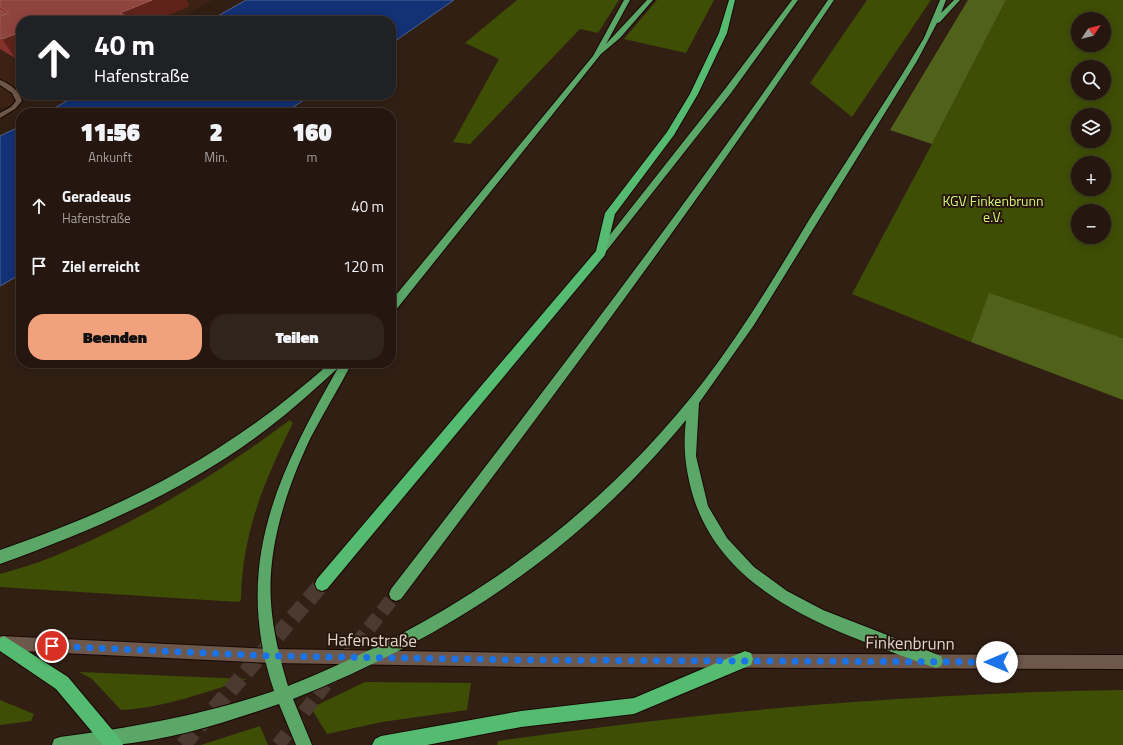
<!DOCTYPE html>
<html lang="de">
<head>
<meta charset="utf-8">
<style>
	:root { --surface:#25170f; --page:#31241d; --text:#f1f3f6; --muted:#a39f9e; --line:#42362f; --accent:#f1a17c }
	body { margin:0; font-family:"Titillium Web",sans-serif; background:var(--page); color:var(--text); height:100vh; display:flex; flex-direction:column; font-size:15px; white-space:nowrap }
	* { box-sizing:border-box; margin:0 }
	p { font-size:13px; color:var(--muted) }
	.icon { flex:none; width:22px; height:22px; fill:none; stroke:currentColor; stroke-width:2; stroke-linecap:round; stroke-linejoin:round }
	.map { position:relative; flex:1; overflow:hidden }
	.sheet { position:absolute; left:16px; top:108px; width:380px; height:260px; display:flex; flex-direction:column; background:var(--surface); border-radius:16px; box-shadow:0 2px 10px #0003,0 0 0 1px var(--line) }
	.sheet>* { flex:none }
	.banner { position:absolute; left:16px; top:16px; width:380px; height:84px; border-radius:16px; box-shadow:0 2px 10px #0003,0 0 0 1px var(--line); background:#202124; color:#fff; overflow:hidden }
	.needle { width:26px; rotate:55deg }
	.fabs { position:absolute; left:1071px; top:12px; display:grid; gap:8px }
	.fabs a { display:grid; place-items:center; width:40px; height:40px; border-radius:50%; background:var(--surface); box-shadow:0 2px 10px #0003,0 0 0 1px var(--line); font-size:20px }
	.pin { position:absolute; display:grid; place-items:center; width:34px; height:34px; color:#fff; margin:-17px; border:2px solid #fff; border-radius:50%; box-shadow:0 1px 4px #0007 }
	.me { position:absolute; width:44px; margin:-22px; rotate:270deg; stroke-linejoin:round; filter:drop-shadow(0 0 3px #0008) }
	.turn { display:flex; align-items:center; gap:14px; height:84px; padding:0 12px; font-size:18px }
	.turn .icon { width:52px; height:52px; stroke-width:2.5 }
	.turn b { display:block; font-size:28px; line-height:34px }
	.eta { display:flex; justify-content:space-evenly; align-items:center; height:68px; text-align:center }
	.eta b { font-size:24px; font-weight:800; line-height:28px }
	.primary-button { display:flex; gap:8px; margin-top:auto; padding:8px 12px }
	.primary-button a { flex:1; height:46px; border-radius:16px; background:var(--accent); color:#111; font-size:16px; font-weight:800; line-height:46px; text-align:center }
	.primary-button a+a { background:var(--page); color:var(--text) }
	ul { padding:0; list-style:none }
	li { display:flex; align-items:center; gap:12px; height:60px; padding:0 12px }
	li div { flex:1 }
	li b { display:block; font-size:15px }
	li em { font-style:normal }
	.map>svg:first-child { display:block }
	.built { fill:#3b2214 }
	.green { fill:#3e4e05; fill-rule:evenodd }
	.forest { fill:#50621a }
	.water { fill:#133175; stroke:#51628f }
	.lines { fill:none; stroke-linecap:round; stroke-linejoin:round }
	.trunk-tunnel { stroke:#4b3a30; stroke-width:14; stroke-dasharray:14 7; stroke-linecap:butt }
	.motorway-tunnel { stroke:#4b3a30; stroke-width:16; stroke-dasharray:16 8; stroke-linecap:butt }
	.minor-casing { stroke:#190802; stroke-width:2 }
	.secondary-casing { stroke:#190802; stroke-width:2 }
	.trunk-casing { stroke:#190802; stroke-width:2 }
	.motorway-casing { stroke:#190802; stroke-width:2 }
	.minor { fill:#6d584b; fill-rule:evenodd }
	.secondary { fill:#6d584b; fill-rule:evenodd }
	.trunk { fill:#5aa768; fill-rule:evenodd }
	.motorway { fill:#55bb70; fill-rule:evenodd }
	.wall { fill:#85322c }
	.shaded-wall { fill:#5f231b }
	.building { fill:#8f443d; stroke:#9c5a54 }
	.route { stroke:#1a73e8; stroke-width:7; stroke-dasharray:0 12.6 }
	.labels { text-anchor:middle; stroke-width:4; stroke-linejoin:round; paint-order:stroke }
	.park-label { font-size:14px; fill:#d1f37a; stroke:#27160b }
	.near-street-label { font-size:17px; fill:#e1d4cd; stroke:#27160b }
</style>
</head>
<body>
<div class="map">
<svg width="1123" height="745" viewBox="0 0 1123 745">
	<rect width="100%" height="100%" fill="#311f14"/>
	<!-- built -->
	<path class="built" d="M0,0H213L174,21H21V95H33L4,108L0,106Z"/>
	<!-- green -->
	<path class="green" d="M517,0H619L598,33L580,29L470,144L453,142L499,59L465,43Z
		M657,0H714L686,53L624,39Z
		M867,0H931L852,117L810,83Z
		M1006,0H1123V338L989,294L971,342L852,294L932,144ZM1078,19H1104V45H1078ZM1078,67H1104V93H1078ZM1078,115H1104V141H1078ZM1078,163H1104V189H1078ZM1078,211H1104V237H1078Z
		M290,420L293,423C264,481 242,534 241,599L239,602L0,587V574C17,569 35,564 52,557C138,523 216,475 290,420Z
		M79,672L247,679C210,691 159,709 121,710L92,679Z
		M365,682L471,683L467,710L382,722L327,734L311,708Z
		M1123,690V745H497L498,741C705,711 914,693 1123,690Z
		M0,700L34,714L31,721L0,725Z
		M260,726L268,745H201Z"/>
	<!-- forest -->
	<path class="forest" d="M968,0H1006L932,144L890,130Z
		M989,293L1123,338V400L971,342Z"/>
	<!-- water -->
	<path class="water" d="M246,0H454L391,44V21H209Z
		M77,95H312L284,113H46Z
		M21,126V274L0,286V136Z"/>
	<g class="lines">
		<!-- trunk-tunnel -->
		<path class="trunk-tunnel" d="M343,661L396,594
			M278,745L333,675"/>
		<!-- motorway-tunnel -->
		<path class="motorway-tunnel" d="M183,745L322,584"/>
		<!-- minor casing -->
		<g class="minor-casing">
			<path id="minor" d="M0,80C10,84 19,90 22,101L15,109L0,118V113L11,107L16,101L12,93L0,85Z"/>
		</g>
		<!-- secondary casing -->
		<g class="secondary-casing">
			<path id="secondary" d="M0,636L272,649L524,653L1123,655V669L524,667L272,663L0,650Z"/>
		</g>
		<!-- trunk casing -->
		<g class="trunk-casing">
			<path id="trunk" d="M624,0H630L606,44L647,0H653L620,38L601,54L395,311L391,312V301L593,56Z
				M792,0H798L731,93L604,254H598L596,252L598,250L725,89Z
				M828,0H834C697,205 549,402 401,599L396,601L391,599L389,594L391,589C541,395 690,202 828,0Z
				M940,0H946L941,13L954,0H960L940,22L937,23L917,61L754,325L699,403L696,456L708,506L727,538L754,567L787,591L823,610L941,656L943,661L941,666L936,668C841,633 720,599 691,489C685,465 683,445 686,420C578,552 449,636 293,699L312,745H296L279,704C227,722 172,740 116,745C95,745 73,745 52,745L54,739L60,737C136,727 202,715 274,691C232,566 277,475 338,368C315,389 292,410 267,429C187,490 94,530 0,564V550C128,506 228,454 330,363H352C339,388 324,412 311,437C287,487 267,547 271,603C273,632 280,659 288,686C454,620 594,523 704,381C743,330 776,275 809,220C840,171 872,122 903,73L924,38Z"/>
		</g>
		<!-- motorway casing -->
		<g class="motorway-casing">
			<path id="motorway" d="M729,0H735L727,33L698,94L674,135L615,214L605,255L327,589L322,591L317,589L315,584L317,579L596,251L605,213L667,132L690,94L719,33Z
				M4,636L68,677L120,739L123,745H103L56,689L0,651V638Z
				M745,651L751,653L753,659L751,665L634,714L521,727L427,745H372L375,739L381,736L521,711L634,698Z"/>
		</g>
		<!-- minor -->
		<use href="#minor" class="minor"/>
		<!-- secondary -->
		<use href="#secondary" class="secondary"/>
		<!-- trunk -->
		<use href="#trunk" class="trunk"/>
		<!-- motorway -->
		<use href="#motorway" class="motorway"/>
	</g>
	<!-- wall -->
	<path class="wall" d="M0,0H186L189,6L154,21H21V55L15,58L0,49Z"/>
	<!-- shaded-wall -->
	<path class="shaded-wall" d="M152,0H186L189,6L154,21H118L120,13Z
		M21,32V55L15,58L2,39Z"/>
	<!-- building -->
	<path class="building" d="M0,0H152L120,13L127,17L118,21H21V32L2,39L0,38V16L9,13L0,7Z
		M0,10L7,14L0,16Z"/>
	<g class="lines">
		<!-- route -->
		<path class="route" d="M52,646L272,656L524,660L997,662"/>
	</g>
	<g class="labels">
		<!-- park labels -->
		<g class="park-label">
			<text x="993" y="206">KGV Finkenbrunn<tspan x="993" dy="16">e.V.</tspan></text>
		</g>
		<!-- near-street labels -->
		<g class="near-street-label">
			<text transform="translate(372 640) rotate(1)" y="6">Hafenstraße</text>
			<text transform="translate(910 643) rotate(1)" y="6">Finkenbrunn</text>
		</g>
	</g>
</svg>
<div class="fabs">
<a><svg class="needle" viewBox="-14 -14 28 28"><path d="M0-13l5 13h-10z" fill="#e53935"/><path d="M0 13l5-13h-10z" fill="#a39f9e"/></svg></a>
<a><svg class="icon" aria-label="search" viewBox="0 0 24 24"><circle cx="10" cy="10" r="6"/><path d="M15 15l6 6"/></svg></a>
<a><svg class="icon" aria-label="layers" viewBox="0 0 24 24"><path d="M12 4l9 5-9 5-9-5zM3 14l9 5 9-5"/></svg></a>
<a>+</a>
<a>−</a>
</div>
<div class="pin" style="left:52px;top:646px;background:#d93025"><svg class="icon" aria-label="arrive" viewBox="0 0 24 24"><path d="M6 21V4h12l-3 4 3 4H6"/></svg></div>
<svg class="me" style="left:997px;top:662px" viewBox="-20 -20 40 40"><circle r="19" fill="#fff"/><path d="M0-13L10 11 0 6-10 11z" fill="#1a73e8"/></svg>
<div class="banner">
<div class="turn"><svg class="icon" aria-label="ahead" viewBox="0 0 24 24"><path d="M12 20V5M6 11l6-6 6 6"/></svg><div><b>40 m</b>Hafenstraße</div></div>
</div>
<section class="sheet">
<div class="eta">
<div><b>11:56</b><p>Ankunft</p></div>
<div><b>2</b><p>Min.</p></div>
<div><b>160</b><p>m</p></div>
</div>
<ul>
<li><svg class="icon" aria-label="ahead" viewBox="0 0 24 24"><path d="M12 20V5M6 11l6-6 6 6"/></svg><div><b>Geradeaus</b><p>Hafenstraße</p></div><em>40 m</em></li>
<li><svg class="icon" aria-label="arrive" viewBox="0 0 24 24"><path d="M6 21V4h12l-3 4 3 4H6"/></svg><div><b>Ziel erreicht</b></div><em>120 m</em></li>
</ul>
<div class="primary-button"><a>Beenden</a><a>Teilen</a></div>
</section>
</div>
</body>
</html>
